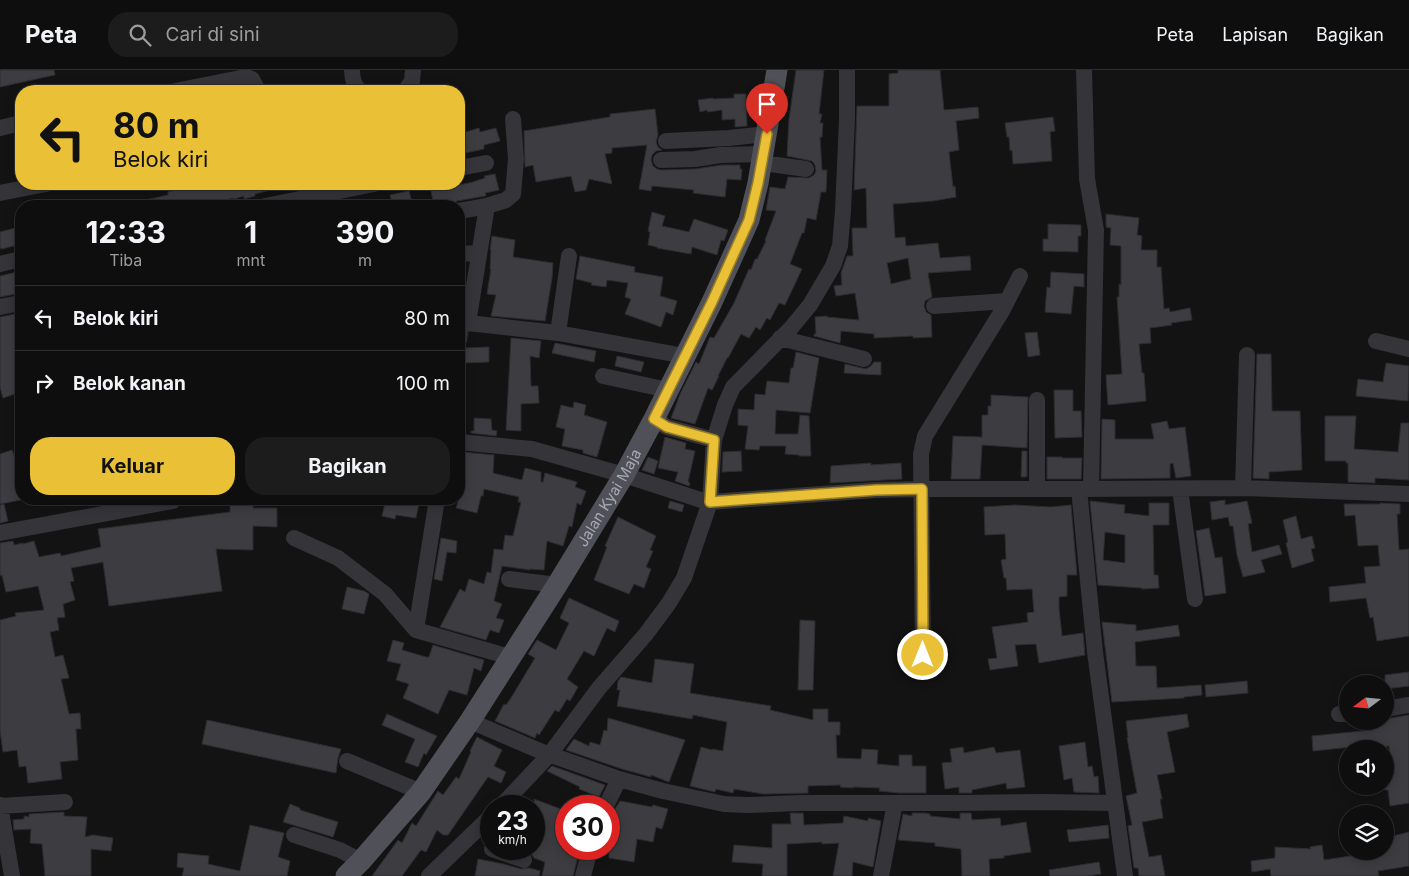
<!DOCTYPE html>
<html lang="id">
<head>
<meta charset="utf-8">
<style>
	:root { --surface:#0e0e0f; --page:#1c1c1d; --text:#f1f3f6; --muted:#9b9c9e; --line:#2e2e2f; --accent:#eac036 }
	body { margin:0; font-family:Inter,sans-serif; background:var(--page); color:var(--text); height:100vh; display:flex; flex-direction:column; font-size:19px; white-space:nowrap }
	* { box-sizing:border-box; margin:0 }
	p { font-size:16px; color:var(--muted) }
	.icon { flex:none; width:28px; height:28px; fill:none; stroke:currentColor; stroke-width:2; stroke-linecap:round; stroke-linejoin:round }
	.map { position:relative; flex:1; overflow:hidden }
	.sheet { position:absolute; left:15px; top:130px; width:450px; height:305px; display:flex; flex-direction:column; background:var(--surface); border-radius:20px; box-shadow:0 2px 12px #0003,0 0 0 1px var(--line) }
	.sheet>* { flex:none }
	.top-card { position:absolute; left:15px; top:15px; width:450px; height:105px; border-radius:20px; box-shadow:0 2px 12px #0003,0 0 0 1px var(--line); background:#eac036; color:#111; overflow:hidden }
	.needle { width:32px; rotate:254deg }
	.buttons { position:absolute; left:1339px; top:605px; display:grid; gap:10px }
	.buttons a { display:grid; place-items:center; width:55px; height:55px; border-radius:50%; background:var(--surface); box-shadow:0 2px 12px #0003,0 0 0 1px var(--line); font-size:25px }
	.speed { position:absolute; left:480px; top:725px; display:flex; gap:10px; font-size:25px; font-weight:700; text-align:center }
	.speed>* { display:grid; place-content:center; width:65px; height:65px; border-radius:50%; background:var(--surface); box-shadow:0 2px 12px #0003,0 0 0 1px var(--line); line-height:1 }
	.speed small { font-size:12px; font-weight:400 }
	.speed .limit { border:8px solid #d22; background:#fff; color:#111 }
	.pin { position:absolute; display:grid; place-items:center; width:42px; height:42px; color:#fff; margin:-51px -21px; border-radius:50% 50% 50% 0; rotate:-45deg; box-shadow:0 0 5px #0007 }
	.pin .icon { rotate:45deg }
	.me { position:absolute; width:55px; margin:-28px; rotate:0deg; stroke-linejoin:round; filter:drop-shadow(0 0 4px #0008) }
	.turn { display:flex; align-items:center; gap:18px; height:105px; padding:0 15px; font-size:22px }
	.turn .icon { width:65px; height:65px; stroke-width:2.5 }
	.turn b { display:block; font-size:35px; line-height:42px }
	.eta { display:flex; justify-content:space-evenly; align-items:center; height:85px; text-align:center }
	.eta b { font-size:30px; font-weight:700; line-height:35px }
	.primary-button { display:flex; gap:10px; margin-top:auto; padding:10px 15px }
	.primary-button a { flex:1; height:58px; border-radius:20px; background:var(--accent); color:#111; font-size:20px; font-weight:700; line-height:58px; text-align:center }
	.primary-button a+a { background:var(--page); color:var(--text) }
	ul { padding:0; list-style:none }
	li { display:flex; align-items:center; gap:15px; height:65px; padding:0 15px; border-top:1px solid var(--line) }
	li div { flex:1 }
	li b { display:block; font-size:19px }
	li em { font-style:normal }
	header { display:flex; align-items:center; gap:30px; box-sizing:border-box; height:70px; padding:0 25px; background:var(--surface); border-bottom:1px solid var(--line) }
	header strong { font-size:24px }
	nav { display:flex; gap:28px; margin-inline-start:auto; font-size:18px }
	.search { width:350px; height:45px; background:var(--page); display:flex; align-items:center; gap:12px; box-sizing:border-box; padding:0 18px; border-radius:20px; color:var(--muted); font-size:19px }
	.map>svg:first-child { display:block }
	.building { fill:#3d3d41; stroke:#2d2d30; fill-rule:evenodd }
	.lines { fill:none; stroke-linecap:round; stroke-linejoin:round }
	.minor { stroke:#343439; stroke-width:16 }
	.major { stroke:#505158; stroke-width:21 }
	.route-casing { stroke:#987d23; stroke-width:12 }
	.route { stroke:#eac036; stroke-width:9 }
	.labels { text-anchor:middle; stroke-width:4.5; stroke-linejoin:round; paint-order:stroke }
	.street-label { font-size:15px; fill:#a5a8b4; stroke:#0e0e0f }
</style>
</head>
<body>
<header>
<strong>Peta</strong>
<div class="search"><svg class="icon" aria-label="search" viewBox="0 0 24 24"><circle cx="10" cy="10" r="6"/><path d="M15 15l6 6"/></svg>Cari di sini</div>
<nav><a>Peta</a><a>Lapisan</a><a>Bagikan</a></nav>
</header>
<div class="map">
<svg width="1409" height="806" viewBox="0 0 1409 806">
	<rect width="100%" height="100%" fill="#131314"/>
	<!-- building -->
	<path class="building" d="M0,0H54L55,5L0,17Z
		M796,0H824L819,44H822L820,53H823L822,67H820L822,100H827L826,122H821L816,150L807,148L804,163H802L790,194L802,199L785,235L779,233L770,250L767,248L760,260L756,257L749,268L741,264L728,288H727L718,306H719L712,320L708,318L695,354L671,348L681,322L696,292L699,294L710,267L714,268L734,233L749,199L751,200L755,189H757L766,171L765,170L776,141L766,140L770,117L785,119L788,107L809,108L814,105L816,101L815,95L812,91L787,86L789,49Z
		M898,0H940L944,40L978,37L979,48L956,51L959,80L949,82L953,117L955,116L956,127L933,131L893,134L895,168L905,167L906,176L938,173L940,188L970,186L971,200L928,203L932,227L925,231L924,236L926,242L931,245L932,267L913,268V266L874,268V264L841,261L840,273L814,266V264H816L815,247L827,246V247L859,250L855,223L836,226L834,216L842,215L841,203L847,186H853L852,158H867L866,118L854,120L857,36H889V4L898,3ZM908,188L911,209L891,214L887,193Z
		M734,24H746L747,56L735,57V49L722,50V40L708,42L707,40L700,42L698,30L713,28V29L734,28Z
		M655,39L658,65L656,72L658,77L662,80L656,81L652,85L651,90L653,96L657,99L661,100L695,99L722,95H740V99H742L741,110L727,109L725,127L693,123L694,120L652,116L651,121L639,119L647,75L612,78V83L605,84L612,114L589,109L586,120L575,122L571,106L536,112L533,95L525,97L524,61L610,47V44Z
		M1053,47L1055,61L1050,62L1052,91L1013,94L1012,80L1010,81L1009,67H1007L1005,53Z
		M479,58L480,62L496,58L500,71L484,75V79L465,83L464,80L459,81V64Z
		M495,104L499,120L485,123L486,126H485L457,131L450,136H434L431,121L441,118V119L473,112L485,108L484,106Z
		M190,114L191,116L202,114H278V118L255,124V126L244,129V126L234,129L233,128L206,135V136H138L137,132L168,125V122L179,119V117Z
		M409,121L413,136H393L390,125Z
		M652,142L665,146L662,156L689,162L694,149L728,160L724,171L721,170L717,185L692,177L691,184L657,178V177L648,175L650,162L648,161Z
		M1106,144L1139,148L1137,165L1142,166L1141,180H1157V197H1161L1164,239L1169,238L1170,242L1190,238L1192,250L1171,253L1172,255L1150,258L1151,273L1139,274L1142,303H1144L1146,331L1108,335L1106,305L1122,304L1117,227H1119V214L1121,215V176L1110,175L1111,158L1106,157Z
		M1048,154L1081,155V166H1078V182L1043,181V169H1048Z
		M19,157L21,174L2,179L0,178V162Z
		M492,166L515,170L513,187L553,193L552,208L545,251L491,246L496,225L487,224L491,199H490L491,180H490Z
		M580,186L635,197L634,202L663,207L660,226L677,231L673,245L666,242L661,257L625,244L631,229L625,227L628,213L607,210L606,217L591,215L592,213L576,209Z
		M21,201V223L0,227V206Z
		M1051,202L1084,204V217L1074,216L1071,244L1045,242L1047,217L1050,218Z
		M21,243V322L3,328L0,317V247Z
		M1037,262L1040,285L1028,287L1025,263Z
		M511,268L541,271L539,288L530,286L531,316H538L539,333L521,334V361L506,360Z
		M555,273L596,281L594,292L552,283Z
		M489,277V292L464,293L465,278Z
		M796,282L819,288L810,343L776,340L775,364H798L800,345L809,346L811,386H799V385L785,384L786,376H760L759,380L745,379L748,356L738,355V339L754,340L755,324L765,325L767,311L789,313L791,298H793Z
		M1257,284H1271L1272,341H1300L1302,400L1269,402V409L1253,408Z
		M617,286L644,292L641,302L615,296Z
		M874,292H881V305L844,303L845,294L866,299L871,296Z
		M1386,293L1409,296L1408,331L1356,326L1358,309L1383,312Z
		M1054,320H1073V341H1081L1082,367L1055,368Z
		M991,325L1028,327L1027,378L982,375L980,409H951L953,366L982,367V345H988V336H991Z
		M574,332L586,335L584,345L607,352L597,387L583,383V380L562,376L565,359L556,357L561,335L573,338Z
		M1325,346H1356L1354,379L1398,382L1401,353H1409V410L1375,408V413L1348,412V393H1346V391H1325Z
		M474,348L491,349L492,360L497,361L496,366L471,363V361H474Z
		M1102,349L1115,350V369H1154L1151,354L1167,351L1169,359L1185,357L1191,406L1176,408L1173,393L1170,394V408L1101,409Z
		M665,367L686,373L685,379L695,381L688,412L690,413L689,416L675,411L678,402L658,398Z
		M12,380L19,397L21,411V430L0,434V384Z
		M741,381L742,401L722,402L723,382Z
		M1022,381H1027V407H1021Z
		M462,382L494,385L493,403L522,410L525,398L541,402V412H543L545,403L577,412L575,417L586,421L581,435L577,433L572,457L569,456L563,476L547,471L544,500L530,499V500L502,496L494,531L502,534L496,548L504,550L499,563L490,560L486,570L440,557L460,519L465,522L469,509L484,514L487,502L491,503L494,479L503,480L505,465L513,466L521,432H518L519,427L484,419L483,426H481L477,443L456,438L459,429V398L460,399Z
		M648,387L658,391L654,404L642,400Z
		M1047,387H1062V388H1082L1081,409H1047Z
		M871,393V395L901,393L902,409L830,413L831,396Z
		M386,429H420L416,448L396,445L395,449L382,446Z
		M1225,430V435L1247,431L1252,453L1248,454L1252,482L1279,475L1282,484L1261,490L1265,502L1243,507L1237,485L1233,456H1230L1228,447L1212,450L1210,432Z
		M670,431L684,435L682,442L668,438Z
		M1090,431L1125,435L1124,443L1149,446V433H1169V455H1153L1154,505H1158L1159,518L1142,519V518L1098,515ZM1105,462L1125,465V493L1103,490Z
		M1380,433L1400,434V444H1397L1399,480L1409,479V566L1377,571L1373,547L1370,548L1366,528L1330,532L1329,517L1366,513L1364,497L1380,496L1378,475L1358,476L1355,445L1345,446L1344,434H1380Z
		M4,434L8,451L0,453V435Z
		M230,434H253V438H277V457L253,456V480L216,479L222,521L109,536L103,492L71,498L74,511L70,512L75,530L63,534L65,547L57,548L59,560L50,562L55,587L63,585L69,608L61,609L69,644L80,643L81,659H76L78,690L60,692L62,709L28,713L26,696L19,697L17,680L3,682L0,661V550L16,546L15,543L44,540L38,516L6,522L2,505L0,506V473L13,471L14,475L23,473V474L34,471L39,487L60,483L61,486L101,477L98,459L230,442Z
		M1015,435L1051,437L1071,435L1077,505H1067V526L1059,527V538L1062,566L1083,563L1085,585L1039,593L1036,574L1015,575L1018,596L990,600L988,589L997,588L992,557L1028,552L1027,543L1034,542L1032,519L1007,520L1006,508H1004L1001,490L1006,489L1005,464L985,465L984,437Z
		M1296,446L1301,469L1312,466L1315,478L1311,479L1314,491L1292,498L1286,473L1288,472L1283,450Z
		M618,447L656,466L650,480L653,481L646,497L651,499L644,518L634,514L629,524L594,510L607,477L605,476Z
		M1209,458L1215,488L1222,487L1226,523L1205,526L1196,461Z
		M441,468L457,471L456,483L447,482L442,511L434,509Z
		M347,517L364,521L369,524L364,544L342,539Z
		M569,528L619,551L615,562L607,558L594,586L584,581L567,609L578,617L570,631L567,629L559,642L555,640L539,665L537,663L535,668L495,651L504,634L506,635L511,628L535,588L528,584L537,570L556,580L569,553L560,548Z
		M800,550L815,551L813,620H798Z
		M1102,552L1136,555V561L1178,555L1180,566L1135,572L1136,596H1156L1157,618L1201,615L1202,625L1184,627V628L1112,632Z
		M393,570L404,573L402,580L426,587H429L433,575L484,590L481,601L474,598L467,625L449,620L438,644L403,628L409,614L396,610L401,594L387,591Z
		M655,589L694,594L690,623L771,636L770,640L813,650V639H828V652H840V665H836L837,688L861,689L862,679L878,680L877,694L899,696V685H912V696H926V723H900L879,721L880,718L853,717V718L840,717L841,715L808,716V723L763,724L734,719L733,723L716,719L715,722L690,716L701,677L712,680V679L723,681L727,652L693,645L692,649L617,636L620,620H617L618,611L621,607L652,613Z
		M1409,602V616L1385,619V605Z
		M1247,611L1248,623L1206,627L1205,615Z
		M387,644L437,666L426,685L424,683L418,697L405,692L415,669L382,655Z
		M1187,644L1189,657L1167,662L1175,702L1157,705L1162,729H1160L1163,748L1142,752L1149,787L1161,785L1165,806H1139L1138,798H1134L1128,756L1132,755L1126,726L1137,723L1127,668L1128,667L1126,651Z
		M1409,645V733L1390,736L1388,720H1385V709L1393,707L1389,676L1380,677L1379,674L1313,681L1312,666L1373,660L1372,651H1385V649Z
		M608,648L685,670L669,712L651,705V707L622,699L566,680L574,669L589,676L590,672L600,675L604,660L607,661Z
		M207,650L341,679L338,688L336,703L202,674Z
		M477,667L502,680L494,696L506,702L501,713L488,707L448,765H443L437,760L426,782L421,780L402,806H372L398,770L402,773L412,753L416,756L438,721L443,725L456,707L459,709L471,682L470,681Z
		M1085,672L1088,697L1092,696L1094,707L1098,706L1099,723L1074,722L1072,708L1064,710L1059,676Z
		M963,677L964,683L994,677L996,683L1020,680L1025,717L1007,719L1006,713L972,720V723H959V717L945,719L942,693L952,692L950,679Z
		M552,696L605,715L599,727L579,719L580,717L547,701Z
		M534,729L566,741V779H580L573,806H542L545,792L534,788L531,783L522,779H534Z
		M620,731L652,737L653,735L668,739L662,759L656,757L653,772L637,769L634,792L609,788V767L612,744Z
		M290,734L300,738V740L338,752L333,767L283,752Z
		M64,742V746L87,747L85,767L93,765L113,768L111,781L91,779V806H45L42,774L30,773L31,759L14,760L13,750L24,749V746L29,747V744Z
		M790,743H803L804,755L843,753L844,746L868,751V748L881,751L873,797L853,792L852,806H833L839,773L822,774V772L787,774V806H762L763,794L732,792L734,775L772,778V754H791Z
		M912,743H925L930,744V746L960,749V743H971L972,750L1000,748L1001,756L1026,752L1031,782L1004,786V788L989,789L990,806H962L961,779L935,776V773L898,770L903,744L912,746Z
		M250,755L284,763L278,787L290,791L287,806H182L184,798L177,797L178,783L209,786L208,794L240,801Z
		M1108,755L1109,768L1069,772L1067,760Z
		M1409,762V796L1378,801L1379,806H1271L1270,799L1252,802L1251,791L1275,788V777L1311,779L1310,777L1322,775L1324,790L1357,785L1356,781H1385V768Z
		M478,789L504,794L521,799L529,798L540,801L539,806H475Z
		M1099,792L1101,804L1088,806H1050L1049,800Z"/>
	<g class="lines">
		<!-- minor -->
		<path class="minor" d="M352,0C352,8 354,16 360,21
			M1084,0L1087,109L1096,160L1091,419
			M175,21L246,7L252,9L258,21
			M405,21L412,11L413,0
			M0,58L21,53
			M666,71L729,68L767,64
			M661,90L695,89L721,85L764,84
			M762,93L806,99
			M459,98L486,93
			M0,123L46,114
			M265,136L374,114
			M487,136L506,130L513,124L516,89L513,49
			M459,141L487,136L468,253L461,257L459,270
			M459,184L479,183
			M0,194L21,189
			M934,236L1007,231
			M0,237L21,233
			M468,253L558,263L685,286
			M558,263L569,186
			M780,268L864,289
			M1376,271L1409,279
			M603,306L668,320
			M1037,330V418
			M654,349L667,357L714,370
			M459,372L532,379L624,405L701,430L710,432L876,420L922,419H1079L1243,418L1409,424
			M1243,418L1247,285
			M1079,419L1095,582L1125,806
			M1180,419L1195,529
			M437,429L416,560L510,587
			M0,463L173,431
			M294,468L338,488L385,524L416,560
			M509,509L557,515
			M923,585L921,384L925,366L1002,241L1020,206
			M1385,639L1409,635
			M1339,644H1348
			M470,651L540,681L619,709L663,721L724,734L748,735L800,733H959L1043,732L1114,733
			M347,691L421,722
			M0,735L12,806
			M0,736L65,732
			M501,736L550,684L599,618L646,564L669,533L684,508L710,432L714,370L725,335L733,317L791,258L810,235L833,196L840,176L843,141L847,49V0
			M606,736L619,709
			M294,765L340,780L361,791
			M492,779L524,790
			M429,806L491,746
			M583,806L590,779
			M881,806L895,733"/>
		<!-- major -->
		<path class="major" id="s1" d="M346,806L361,791L421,722L470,651L557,515L624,405L654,349L712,232L749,150L758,113L777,0"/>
	</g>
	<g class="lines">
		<!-- route casing -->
		<g class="route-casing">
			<path id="route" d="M767,64L758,113L749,150L712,232L654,349L667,357L714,370L710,432L876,420L922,419L923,585"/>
		</g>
		<!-- route -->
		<use href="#route" class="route"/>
	</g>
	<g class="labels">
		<!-- street labels -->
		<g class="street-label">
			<text dy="5" stroke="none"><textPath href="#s1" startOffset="462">Jalan Kyai Maja</textPath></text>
		</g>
	</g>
</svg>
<div class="buttons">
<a><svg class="needle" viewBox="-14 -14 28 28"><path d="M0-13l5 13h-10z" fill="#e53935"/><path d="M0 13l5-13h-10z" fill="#9b9c9e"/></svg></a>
<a><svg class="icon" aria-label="sound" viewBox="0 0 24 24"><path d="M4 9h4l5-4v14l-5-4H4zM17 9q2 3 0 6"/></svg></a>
<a><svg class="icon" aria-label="layers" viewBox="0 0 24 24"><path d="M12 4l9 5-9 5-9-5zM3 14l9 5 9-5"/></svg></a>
</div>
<div class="speed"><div>23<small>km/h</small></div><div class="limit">30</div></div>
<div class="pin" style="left:767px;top:64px;background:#d93025"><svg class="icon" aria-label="arrive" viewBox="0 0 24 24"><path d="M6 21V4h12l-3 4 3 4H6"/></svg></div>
<svg class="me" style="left:923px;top:585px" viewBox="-20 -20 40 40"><circle r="17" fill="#eac036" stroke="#fff" stroke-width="3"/><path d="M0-11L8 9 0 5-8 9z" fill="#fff"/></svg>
<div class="top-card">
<div class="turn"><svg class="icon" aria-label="left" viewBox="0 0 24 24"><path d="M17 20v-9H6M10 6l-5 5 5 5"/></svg><div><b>80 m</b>Belok kiri</div></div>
</div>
<section class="sheet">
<div class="eta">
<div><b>12:33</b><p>Tiba</p></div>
<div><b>1</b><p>mnt</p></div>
<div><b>390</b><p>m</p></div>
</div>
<ul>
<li><svg class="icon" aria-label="left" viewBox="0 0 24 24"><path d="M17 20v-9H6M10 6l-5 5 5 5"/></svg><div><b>Belok kiri</b></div><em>80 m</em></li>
<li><svg class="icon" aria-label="right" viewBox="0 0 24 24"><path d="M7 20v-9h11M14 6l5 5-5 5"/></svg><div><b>Belok kanan</b></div><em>100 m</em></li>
</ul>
<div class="primary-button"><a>Keluar</a><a>Bagikan</a></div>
</section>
</div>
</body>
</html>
